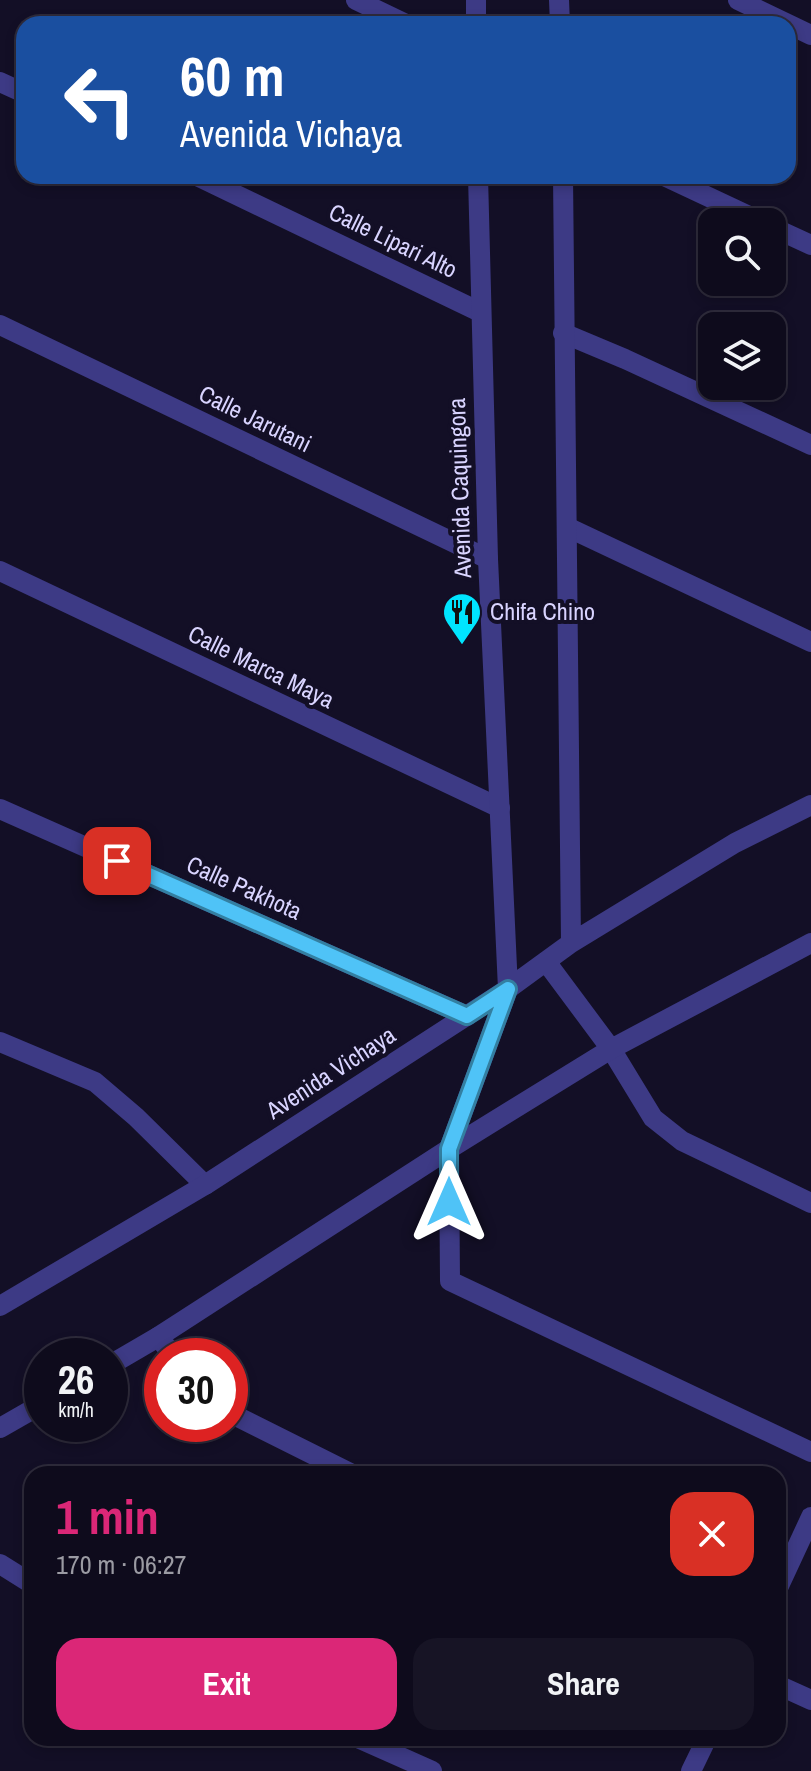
<!DOCTYPE html>
<html lang="en">
<head>
<meta charset="utf-8">
<style>
	:root { --surface:#0e0b1c; --page:#171425; --text:#f1f3f6; --muted:#9b9ba3; --line:#2e2b3b; --accent:#db2777 }
	body { margin:0; font-family:"Archivo Narrow",sans-serif; background:var(--page); color:var(--text); height:100vh; display:flex; flex-direction:column; font-size:30px; white-space:nowrap }
	* { box-sizing:border-box; margin:0 }
	p { font-size:26px; color:var(--muted) }
	.icon { flex:none; width:44px; height:44px; fill:none; stroke:currentColor; stroke-width:2; stroke-linecap:round; stroke-linejoin:round }
	.map { position:relative; flex:1; overflow:hidden }
	.side { position:absolute; left:24px; top:1466px; width:762px; height:280px; display:flex; flex-direction:column; background:var(--surface); border-radius:24px; box-shadow:0 4px 12px #0003,0 0 0 2px var(--line) }
	.side>* { flex:none }
	.banner { position:absolute; left:16px; top:16px; width:780px; height:168px; border-radius:24px; box-shadow:0 4px 12px #0003,0 0 0 2px var(--line); background:#1a4fa0; color:#fff; overflow:hidden }
	.tools { position:absolute; left:698px; top:208px; display:grid; gap:16px }
	.tools a { display:grid; place-items:center; width:88px; height:88px; border-radius:16px; background:var(--surface); box-shadow:0 4px 12px #0003,0 0 0 2px var(--line); font-size:40px }
	.speed { position:absolute; left:24px; top:1338px; display:flex; gap:16px; font-size:40px; font-weight:700; text-align:center }
	.speed>* { display:grid; place-content:center; width:104px; height:104px; border-radius:50%; background:var(--surface); box-shadow:0 4px 12px #0003,0 0 0 2px var(--line); line-height:1 }
	.speed small { font-size:20px; font-weight:400 }
	.speed .limit { border:12px solid #d22; background:#fff; color:#111 }
	.pin { position:absolute; display:grid; place-items:center; width:68px; height:68px; color:#fff; margin:-34px; border-radius:16px; box-shadow:0 4px 12px #0006 }
	.me { position:absolute; width:88px; margin:-44px; rotate:0deg; stroke-linejoin:round; filter:drop-shadow(0 0 6px #0008) }
	.turn { display:flex; align-items:center; gap:28px; height:168px; padding:0 32px; font-size:36px }
	.turn .icon { width:104px; height:104px; stroke-width:2.5 }
	.turn b { display:block; font-size:56px; line-height:68px }
	.round { display:grid; place-items:center; flex:none; width:84px; height:84px; border-radius:24px; background:var(--page) }
	.headline { display:flex; align-items:center; justify-content:space-between; height:136px; padding:0 32px }
	h1 { font-size:48px; font-weight:700; line-height:60px; color:var(--accent) }
	.primary-button { display:flex; gap:16px; margin-top:auto; padding:16px 32px }
	.primary-button a { flex:1; height:92px; border-radius:24px; background:var(--accent); color:#fff; font-size:32px; font-weight:700; line-height:92px; text-align:center }
	.primary-button a+a { background:var(--page); color:var(--text) }
	.map>svg:first-child { display:block }
	.lines { fill:none; stroke-linecap:round; stroke-linejoin:round }
	.minor { stroke:#3d3a85; stroke-width:20 }
	.tertiary { stroke:#3d3a85; stroke-width:20 }
	.route-casing { stroke:#337fa1; stroke-width:20 }
	.route { stroke:#4fc3f7; stroke-width:14 }
	.labels { text-anchor:middle; stroke-width:8; stroke-linejoin:round; paint-order:stroke }
	.street-label { font-size:24px; fill:#d9d4ff; stroke:#130f26 }
	.poi-label { font-size:24px; fill:#d9d4ff; stroke:#130f26; text-anchor:start }
</style>
</head>
<body>
<div class="map">
<svg width="811" height="1771" viewBox="0 0 811 1771">
	<rect width="100%" height="100%" fill="#130f26"/>
	<g class="lines">
		<!-- minor -->
		<path class="minor" d="M356,0L406,24
			M738,0L811,35
			M0,82L24,93
			M197,176L480,312
			M664,176L762,222
			M772,227L811,245
			M0,325L488,559
			M563,333L625,359L811,445
			M567,527L811,642
			M0,571L500,808
			M0,809L467,1016
			M508,989L449,1149L450,1281L811,1452
			M0,1042L95,1082L136,1117L205,1185
			M611,1049L653,1118L682,1141L811,1203
			M158,1337L174,1356
			M230,1413L352,1474
			M0,1564L32,1584
			M778,1588L811,1517
			M778,1685L811,1700
			M358,1738L432,1771
			M691,1771L707,1738"/>
		<!-- tertiary -->
		<path class="tertiary" d="M476,0V24
			M559,0L560,24
			M478,176L488,559L508,989
			M563,176L571,943
			M547,963L611,1049
			M0,1306L205,1185L508,989L571,943L735,843L811,805
			M110,1365L158,1337L449,1149L611,1049L811,943
			M0,1428L42,1404"/>
	</g>
	<g class="lines">
		<!-- route casing -->
		<g class="route-casing">
			<path id="route" d="M117,861L467,1016L508,989L449,1149V1202"/>
		</g>
		<!-- route -->
		<use href="#route" class="route"/>
	</g>
	<!-- icons -->
	<defs>
		<g id="restaurant-pin" transform="scale(2)"><path d="M0 17L-7.5 6A9.5 9.5 0 1 1 7.5 6Z" fill="#00e5ff" stroke="#130f26"/><path d="M-5-6h1v4h1v-4h1v4h1v-4h1v5L-1.5 .5V6h-2V.5L-5-1ZM5-6V6H3V1.5H1.5Q1.5-4 5-6Z" fill="#111"/></g>
	</defs>
	<g fill-rule="evenodd">
		<use href="#restaurant-pin" x="462" y="612"/>
	</g>
	<g class="labels">
		<!-- street labels -->
		<g class="street-label">
			<text transform="translate(393 241) rotate(26)" y="8">Calle Lipari Alto</text>
			<text transform="translate(255 419) rotate(26)" y="8">Calle Jarutani</text>
			<text transform="translate(460 488) rotate(-92)" y="8">Avenida Caquingora</text>
			<text transform="translate(261 667) rotate(26)" y="8">Calle Marca Maya</text>
			<text transform="translate(244 888) rotate(24)" y="8">Calle Pakhota</text>
			<text transform="translate(331 1073) rotate(-33)" y="8">Avenida Vichaya</text>
		</g>
		<!-- poi labels -->
		<g class="poi-label">
			<text x="490" y="620">Chifa Chino</text>
		</g>
	</g>
</svg>
<div class="tools">
<a><svg class="icon" aria-label="search" viewBox="0 0 24 24"><circle cx="10" cy="10" r="6"/><path d="M15 15l6 6"/></svg></a>
<a><svg class="icon" aria-label="layers" viewBox="0 0 24 24"><path d="M12 4l9 5-9 5-9-5zM3 14l9 5 9-5"/></svg></a>
</div>
<div class="speed"><div>26<small>km/h</small></div><div class="limit">30</div></div>
<div class="pin" style="left:117px;top:861px;background:#d93025"><svg class="icon" aria-label="arrive" viewBox="0 0 24 24"><path d="M6 21V4h12l-3 4 3 4H6"/></svg></div>
<svg class="me" style="left:449px;top:1202px" viewBox="-20 -20 40 40"><path d="M0-17L14 15 0 8-14 15z" fill="#4fc3f7" stroke="#fff" stroke-width="4"/></svg>
<div class="banner">
<div class="turn"><svg class="icon" aria-label="left" viewBox="0 0 24 24"><path d="M17 20v-9H6M10 6l-5 5 5 5"/></svg><div><b>60 m</b>Avenida Vichaya</div></div>
</div>
<section class="side">
<div class="headline"><div><h1>1 min</h1><p>170 m · 06:27</p></div><a class="round" style="background:#d93025;color:#fff"><svg class="icon" aria-label="close" viewBox="0 0 24 24"><path d="M6 6l12 12M18 6L6 18"/></svg></a></div>
<div class="primary-button"><a>Exit</a><a>Share</a></div>
</section>
</div>
</body>
</html>
